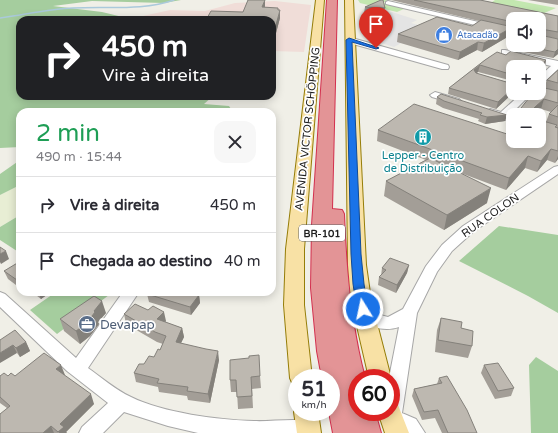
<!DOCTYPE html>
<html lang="pt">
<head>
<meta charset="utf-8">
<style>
	:root { --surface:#fff; --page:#f7f7f7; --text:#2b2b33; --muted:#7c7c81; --line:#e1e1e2 }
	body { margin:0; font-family:"Varela Round",sans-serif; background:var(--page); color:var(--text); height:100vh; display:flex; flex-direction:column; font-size:15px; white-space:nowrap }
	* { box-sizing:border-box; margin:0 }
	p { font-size:13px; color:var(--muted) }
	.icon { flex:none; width:22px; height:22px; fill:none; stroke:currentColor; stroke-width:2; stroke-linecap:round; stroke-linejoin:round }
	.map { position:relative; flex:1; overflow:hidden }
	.details { position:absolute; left:16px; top:108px; width:260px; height:188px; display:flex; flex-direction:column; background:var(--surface); border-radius:12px; box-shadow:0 2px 10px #0003 }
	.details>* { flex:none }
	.top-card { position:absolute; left:16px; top:16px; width:260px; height:84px; border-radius:12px; box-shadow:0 2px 10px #0003; background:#202124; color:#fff; overflow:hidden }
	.tools { position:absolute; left:506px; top:12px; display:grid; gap:8px }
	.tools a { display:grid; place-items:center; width:40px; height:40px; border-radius:8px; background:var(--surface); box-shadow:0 2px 10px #0003; font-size:20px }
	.speed { position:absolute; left:288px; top:369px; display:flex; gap:8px; font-size:20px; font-weight:700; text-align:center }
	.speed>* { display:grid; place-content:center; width:52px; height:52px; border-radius:50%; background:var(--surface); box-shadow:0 2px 10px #0003; line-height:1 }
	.speed small { font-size:10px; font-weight:400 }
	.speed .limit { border:6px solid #d22; background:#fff; color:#111 }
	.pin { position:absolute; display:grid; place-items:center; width:34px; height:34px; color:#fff; margin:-41px -17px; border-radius:50% 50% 50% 0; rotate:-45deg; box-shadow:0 0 4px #0007 }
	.pin .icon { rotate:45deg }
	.me { position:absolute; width:44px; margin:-22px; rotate:350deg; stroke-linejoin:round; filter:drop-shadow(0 0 3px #0008) }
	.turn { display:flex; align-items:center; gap:14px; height:84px; padding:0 20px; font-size:18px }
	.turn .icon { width:52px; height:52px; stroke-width:2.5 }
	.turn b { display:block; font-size:28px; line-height:34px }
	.round { display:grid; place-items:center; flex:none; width:42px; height:42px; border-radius:12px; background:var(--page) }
	.head { display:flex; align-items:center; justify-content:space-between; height:68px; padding:0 20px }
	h1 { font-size:24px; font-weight:600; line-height:30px; color:#1e9e55 }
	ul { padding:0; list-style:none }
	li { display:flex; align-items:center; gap:12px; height:56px; padding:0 20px; border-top:1px solid var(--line) }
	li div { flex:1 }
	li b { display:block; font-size:15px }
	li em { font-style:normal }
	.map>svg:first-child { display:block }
	.commercial { fill:#f0ddd8 }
	.farmland { fill:#e8eed4 }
	.grass { fill:#c3e7b0 }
	.forest { fill:#a5cd9e }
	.parking { fill:#e4e4e4 }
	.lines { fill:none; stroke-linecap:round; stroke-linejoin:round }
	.stream { stroke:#aac9db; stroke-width:1.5 }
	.minor-casing { stroke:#a7a7a7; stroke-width:2 }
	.major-casing { stroke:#957d08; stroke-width:2 }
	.highway-casing { stroke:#d3304e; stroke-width:2 }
	.minor { fill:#fff; fill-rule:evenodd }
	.major { fill:#f8e1a5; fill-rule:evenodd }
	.highway { fill:#e39496; fill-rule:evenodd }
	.wall { fill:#a39e97 }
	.shaded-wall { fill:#84817b }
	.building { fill:#bdb8b0; stroke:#84817b }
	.route { fill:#1a73e8; stroke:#114b97 }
	.labels { text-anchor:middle; stroke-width:3.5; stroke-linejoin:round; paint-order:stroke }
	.far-shop-label { font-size:9px; fill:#366cbe; stroke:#fff; text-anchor:start }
	.shield { fill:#fff; stroke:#636363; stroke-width:1 }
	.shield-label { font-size:10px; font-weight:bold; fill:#202020 }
	.street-label { font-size:11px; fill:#202020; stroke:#fff }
	.culture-label { font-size:11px; fill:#0d838f; stroke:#fff }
	.near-service-label { font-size:13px; fill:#4e5e75; stroke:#fff; text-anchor:start }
</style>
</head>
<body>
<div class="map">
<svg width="558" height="433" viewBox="0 0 558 433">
	<rect width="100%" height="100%" fill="#f0efe7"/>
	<!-- commercial -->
	<path class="commercial" d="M275,1L311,5L304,52L272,51V20H141V19L143,16L170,10L205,11L235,3Z"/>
	<!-- farmland -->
	<path class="farmland" d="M20,185V215L0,227V195Z"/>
	<!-- grass -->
	<path class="grass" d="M358,0H388L383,3L406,8L397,12L360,3Z
		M495,0H514L556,8L542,14L489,4Z"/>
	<!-- forest -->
	<path class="forest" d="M0,0H181L164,3L92,1L53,6L102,12L135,20H20V96H213L204,104L229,106L233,112H20V147L0,148Z
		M20,160V185L0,195V174Z
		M20,215V253L0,240V227Z
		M499,226L558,235V313L528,296L459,261Z
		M56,292H113L57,334L30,310Z
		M536,357L558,371V433H531L529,365Z"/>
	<!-- parking -->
	<path class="parking" d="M392,12L417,20L411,23L429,28L394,47L365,38L364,24L371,25L376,22L372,20Z"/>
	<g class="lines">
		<!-- stream -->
		<path class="stream" d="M0,18C24,15 49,9 73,8C106,6 143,11 174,0"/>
		<!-- minor casing -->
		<g class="minor-casing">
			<path id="minor" d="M388,1L513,30V34L386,4V2Z
				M346,38H352L448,65L449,67L448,69H442L346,42Z
				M502,50H505L558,61V69L542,84L539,85V77L551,66L502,54Z
				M435,92L459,99L461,101L456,104L432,97L430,95Z
				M522,93H532L510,115L513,116V122L487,114L485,112L490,109L501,112Z
				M558,166V174L473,232L452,251L437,272L417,313L402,413L416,419L425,433H403L385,423L382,417L383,412H391V378H389L399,327C384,332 373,327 359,321L357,317L359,313L365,311L388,317L403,309L426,266L442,245L463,226L554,167Z
				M0,292L5,294L76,358L123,292H139L88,368C102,378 116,390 131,397C163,413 219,420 254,421C271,422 301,417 315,423L318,429L316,433H198L168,426L124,412L103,433H79L82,427L108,403L67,371L0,307Z"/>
		</g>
		<!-- major casing -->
		<g class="major-casing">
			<path id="major" d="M316,0H324L304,249V305L312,378H297V386L293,385L290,378L284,305L286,249Z
				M345,0H353L366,265L371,300L391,378H369L351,300L348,265Z
				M391,402L398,405L409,433H385L378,412H391Z
				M297,406V412H318L321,433H297L294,412Z"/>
		</g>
		<!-- highway casing -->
		<g class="highway-casing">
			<path id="highway" d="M327,0H337L332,209L342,210L344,214C346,269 351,325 365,378H357V412H375L381,433H333L329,412H331V378H322L317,351L311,288L312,225Z"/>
		</g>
		<!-- minor -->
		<use href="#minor" class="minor"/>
		<!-- major -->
		<use href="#major" class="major"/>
		<!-- highway -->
		<use href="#highway" class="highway"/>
	</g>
	<!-- wall -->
	<path class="wall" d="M248,0H265V7L280,10V18L276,33H272V20L243,12Z
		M391,0H480L558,16V39L540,35L558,54L553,58L518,51L519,49L511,47L513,41V45H539V19H513V29L511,35L482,52L477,50L458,60L397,42L398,34L472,26L479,21Z
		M528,0H558V5Z
		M365,7L385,8L384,13H364Z
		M506,55L546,60L545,66L539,71V67H513V81L478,72L476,73L513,84V93L496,109L448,94L449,88L485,60Z
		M558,70V159L555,163L547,160L537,172L525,168L506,190L458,172L487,203L444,230L384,196L386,181L426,160L377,141L378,130L507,134L512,129L508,128L511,117L513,116V141L541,123L546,122L549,114L551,112L541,109L517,113L544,88L547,80Z
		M437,97L507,115L505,121L485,124L478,121L479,119L443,108L436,104Z
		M20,263V288L8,279L4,271Z
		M409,265L407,273L396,293L378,285L379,277L381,276L382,268Z
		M32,292H51L41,299Z
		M147,294L199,295L200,303L191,315L149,302Z
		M106,313L98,322L99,324L90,336L80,344L64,331L60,319Z
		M124,314L166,321L165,322L182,328L184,337L181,343L219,360L210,403L188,400L187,396L159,392L158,387L136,382L134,373L154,357L160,350L163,344L157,342L126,324Z
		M441,318L472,346L468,358L435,352L437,330Z
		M0,340L26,342L30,351L20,357L17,353Z
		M230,360L260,376L261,388L252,389L253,408L238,409L237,392H231L230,380Z
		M484,365L514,388L511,396L495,399L481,373Z
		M64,375L94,404L66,432L67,433H0L7,408L0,403V376H15L65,375Z
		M439,378L477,433H442L435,418L422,420L412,396L414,389L437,384Z"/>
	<!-- shaded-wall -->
	<path class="shaded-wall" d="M265,0V6L262,15V7Z
		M280,10V18L276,33V25Z
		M513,27L511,35L482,52L484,43Z
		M478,42L477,50L458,60L460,52Z
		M558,49V54L553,58L555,52Z
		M546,60L545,66L539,71V67Z
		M480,65L478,72L473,76L474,70Z
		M513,88V93L496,109L498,102Z
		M544,99L541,109L534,115H528L535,107Z
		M507,115L505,121L485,124L487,117Z
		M551,149L547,160L537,172L541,161Z
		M528,156L525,168L506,190L509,178Z
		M558,156V159L555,163Z
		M491,188L487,203L444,230L447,215Z
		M6,251L9,259L1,264L0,262V254Z
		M409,265L407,273L396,293L397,285Z
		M20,278V288L17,280Z
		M38,292H51L41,299Z
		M199,295L200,303L191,315L190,307Z
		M102,301L106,313L98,322L99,324L90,336L80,344L76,331Z
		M164,312L166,321L159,329L157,319Z
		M182,328L184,337L177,351L176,342Z
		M26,342L30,351L20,357L16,348Z
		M13,345L17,353L0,363V353Z
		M218,351L219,360L210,403L208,394Z
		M61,365L65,375L60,379L56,369Z
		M91,394L94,404L66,432L67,433H59L60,424Z
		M51,426L54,433H43Z"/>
	<!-- building -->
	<path class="building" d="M248,0H265L262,7L278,8V10H280L276,25H272V20H206L211,11L243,12Z
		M381,0H383L385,8L365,7Z
		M414,0H480L558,16V32L541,29L539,30L540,35L558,39V49L555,52L520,45H539V19H513V22Z
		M437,17L472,26L481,20L513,27L484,43L478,42L460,52L398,34Z
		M511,51L546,60L539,67H513V75L480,65L474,70L476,73L513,84V88L498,102L449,88L485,60L497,52L506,55Z
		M558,70V83L547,80Z
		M539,87H540L558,91V103L544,99L535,107L528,115H514L517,113L533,93H539Z
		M441,94L507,115L487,117L480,115L482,113L444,101L437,97Z
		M414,104L507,134L513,128V141H539V122L541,123L543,121L557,125L555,127L558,128V151L551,149L541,161L528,156L509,178L378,130Z
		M558,105V117L549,114Z
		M430,158L491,188L447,215L386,181Z
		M0,247L6,251L0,254Z
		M390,258L409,265L397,285L379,277L386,270L382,268Z
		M19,262L20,263V278L17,280L4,271Z
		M148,292H190L199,295L190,307L147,294Z
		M94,296L102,301L94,311L95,312L86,324L76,331L60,319Z
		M135,304L148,310L153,306L164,312L157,319L182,328L176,342L206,349L218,351L208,394L187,391L188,387L157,383L159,379L134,373L139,364H144L149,356L154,357L158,349L160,350L166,336L155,332L124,314Z
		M441,318L462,322L461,328L473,331L472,346L438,340Z
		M15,330L26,342L16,348L13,345L0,353V340Z
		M44,353L61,365L56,369L91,394L60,424L64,427L58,432L51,426L43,433H0V414L10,406L0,397V376L4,373L8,376L11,373L15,376Z
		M259,355L260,376L251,377L252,396L237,397L236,380H230V360L249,358V356Z
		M498,363L514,388L498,391L484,365Z
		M447,376L467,410L477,433H448L438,410L424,412L414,389L442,383L439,378Z"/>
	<!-- route -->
	<path class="route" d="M349,38L379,48L376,49L352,42L361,254L364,284L368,309L367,312L363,313L359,312L357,309L353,284L351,254L346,40Z"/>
	<!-- icons -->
	<defs>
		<g id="shop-disc" transform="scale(0.9)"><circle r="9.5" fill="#3f7fe0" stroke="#fff"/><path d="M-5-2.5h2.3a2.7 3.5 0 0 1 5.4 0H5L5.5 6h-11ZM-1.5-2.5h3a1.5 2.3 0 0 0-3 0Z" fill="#fff"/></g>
		<g id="building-disc" transform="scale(0.9)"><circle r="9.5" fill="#0f9aa8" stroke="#fff"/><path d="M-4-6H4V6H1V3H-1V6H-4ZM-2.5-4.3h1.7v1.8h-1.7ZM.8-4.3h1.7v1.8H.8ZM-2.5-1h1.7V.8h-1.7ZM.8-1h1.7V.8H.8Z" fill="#fff"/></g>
		<g id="office-disc" transform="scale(0.9)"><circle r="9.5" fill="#5c6f8a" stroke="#fff"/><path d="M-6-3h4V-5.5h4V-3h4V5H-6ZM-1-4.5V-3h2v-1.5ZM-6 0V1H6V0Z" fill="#fff"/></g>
	</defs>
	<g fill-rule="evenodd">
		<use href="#shop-disc" x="444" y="35"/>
		<use href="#building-disc" x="423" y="137"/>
		<use href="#office-disc" x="87" y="324"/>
	</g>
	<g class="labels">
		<!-- far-shop labels -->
		<g class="far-shop-label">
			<text x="457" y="38">Atacadão</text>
		</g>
		<!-- shield labels -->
		<rect class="shield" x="299" y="225" width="46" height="16" rx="3"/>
		<g class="shield-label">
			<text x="322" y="237">BR-101</text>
		</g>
		<!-- street labels -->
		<g class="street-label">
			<text transform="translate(307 129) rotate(-84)" y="4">AVENIDA VICTOR SCHÖPPING</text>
			<text transform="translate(490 215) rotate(-35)" y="4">RUA COLON</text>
		</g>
		<!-- culture labels -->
		<g class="culture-label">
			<text x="423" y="159">Lepper - Centro<tspan x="423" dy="13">de Distribuição</tspan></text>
		</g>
		<!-- near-service labels -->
		<g class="near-service-label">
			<text x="100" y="329">Devapap</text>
		</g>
	</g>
</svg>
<div class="tools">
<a><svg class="icon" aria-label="sound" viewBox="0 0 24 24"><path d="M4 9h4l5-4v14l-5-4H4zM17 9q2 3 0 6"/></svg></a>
<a>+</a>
<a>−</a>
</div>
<div class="speed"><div>51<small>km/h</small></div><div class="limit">60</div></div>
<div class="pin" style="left:376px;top:48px;background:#d93025"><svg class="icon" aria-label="arrive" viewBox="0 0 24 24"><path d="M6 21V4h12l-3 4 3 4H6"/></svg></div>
<svg class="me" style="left:363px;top:309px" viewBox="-20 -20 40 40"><circle r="17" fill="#1a73e8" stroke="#fff" stroke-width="3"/><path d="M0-11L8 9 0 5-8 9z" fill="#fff"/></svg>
<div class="top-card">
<div class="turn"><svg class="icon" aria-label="right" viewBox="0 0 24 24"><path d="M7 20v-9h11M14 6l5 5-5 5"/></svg><div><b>450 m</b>Vire à direita</div></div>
</div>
<section class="details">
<div class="head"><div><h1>2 min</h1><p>490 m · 15:44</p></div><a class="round"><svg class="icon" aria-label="close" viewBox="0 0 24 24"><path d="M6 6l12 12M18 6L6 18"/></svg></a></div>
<ul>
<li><svg class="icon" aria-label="right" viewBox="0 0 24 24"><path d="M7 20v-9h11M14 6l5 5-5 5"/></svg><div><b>Vire à direita</b></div><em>450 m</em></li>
<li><svg class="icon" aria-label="arrive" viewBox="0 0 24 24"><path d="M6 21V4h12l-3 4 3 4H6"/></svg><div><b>Chegada ao destino</b></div><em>40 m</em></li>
</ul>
</section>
</div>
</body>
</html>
